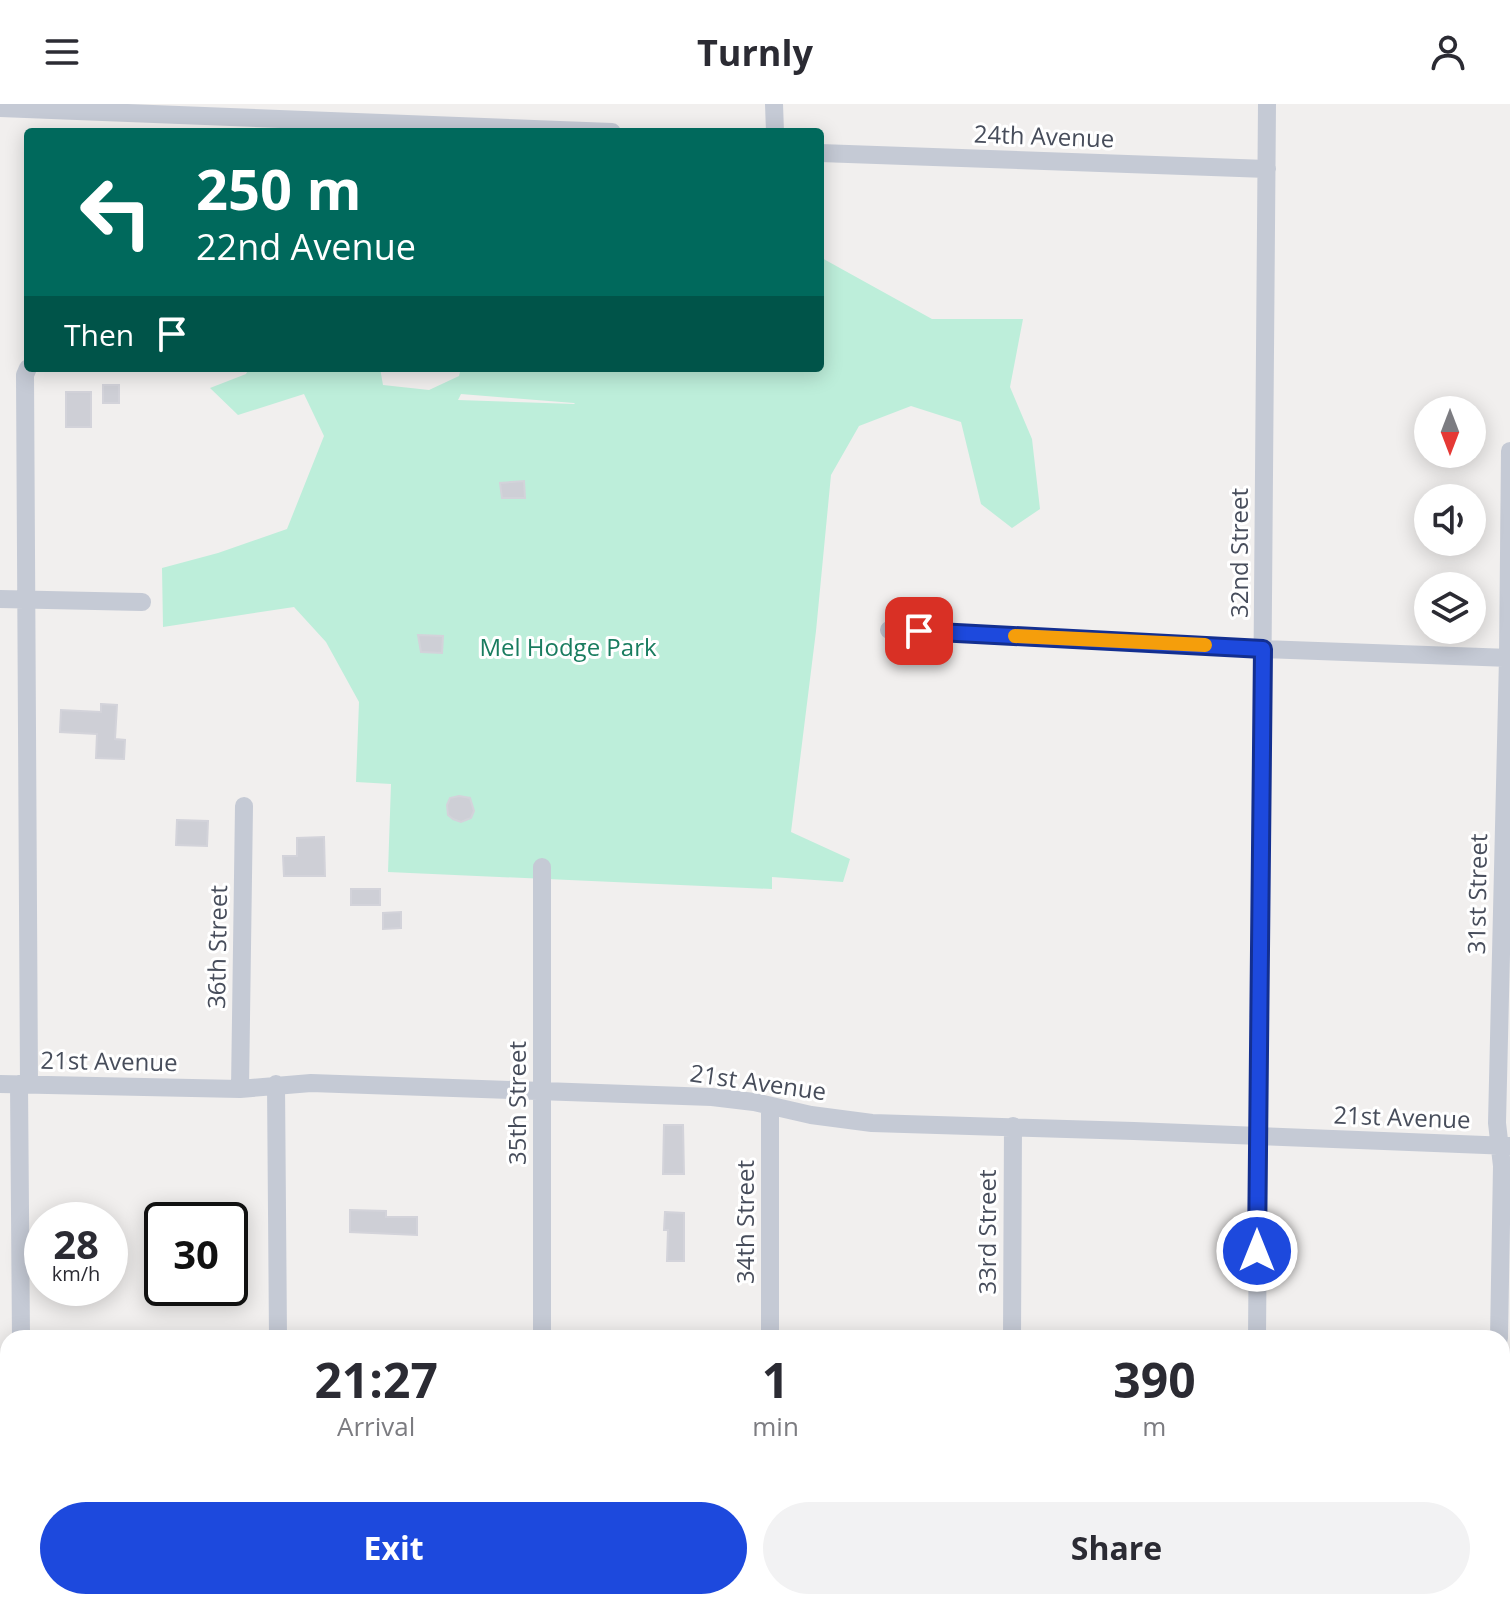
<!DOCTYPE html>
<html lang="en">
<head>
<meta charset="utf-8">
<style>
	:root { --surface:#fff; --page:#f2f2f3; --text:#2b2b33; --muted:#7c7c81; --accent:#1d49dd }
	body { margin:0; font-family:"Open Sans",sans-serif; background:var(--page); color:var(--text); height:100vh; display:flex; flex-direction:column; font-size:30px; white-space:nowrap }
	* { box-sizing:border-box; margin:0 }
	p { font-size:26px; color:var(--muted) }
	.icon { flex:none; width:44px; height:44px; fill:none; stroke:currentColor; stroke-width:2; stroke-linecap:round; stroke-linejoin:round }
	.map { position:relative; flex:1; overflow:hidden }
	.side { position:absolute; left:0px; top:1226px; width:1510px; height:280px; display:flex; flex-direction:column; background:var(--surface); border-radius:24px 24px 0 0; box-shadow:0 4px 20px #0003 }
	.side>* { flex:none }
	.guide { position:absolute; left:24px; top:24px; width:800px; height:244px; border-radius:8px; box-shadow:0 4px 20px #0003; background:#00695c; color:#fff; overflow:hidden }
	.needle { width:52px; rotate:180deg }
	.buttons { position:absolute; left:1414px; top:292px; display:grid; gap:16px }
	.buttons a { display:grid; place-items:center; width:72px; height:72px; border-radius:50%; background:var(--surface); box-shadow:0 4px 20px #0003; font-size:40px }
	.speed { position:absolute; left:24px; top:1098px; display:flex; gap:16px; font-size:40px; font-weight:700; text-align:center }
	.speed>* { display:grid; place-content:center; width:104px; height:104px; border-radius:50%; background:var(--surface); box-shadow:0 4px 20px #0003; line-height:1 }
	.speed small { font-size:20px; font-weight:400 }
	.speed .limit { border:4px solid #111; border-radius:12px; background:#fff; color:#111 }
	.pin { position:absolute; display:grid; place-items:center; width:68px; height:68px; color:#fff; margin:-34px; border-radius:16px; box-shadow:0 4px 12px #0006 }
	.me { position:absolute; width:88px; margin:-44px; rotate:0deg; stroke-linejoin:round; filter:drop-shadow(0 0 6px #0008) }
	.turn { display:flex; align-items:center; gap:28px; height:168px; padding:0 40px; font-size:36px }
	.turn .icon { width:104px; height:104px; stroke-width:2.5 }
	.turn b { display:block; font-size:56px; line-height:68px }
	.then { display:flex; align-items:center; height:76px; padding:0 40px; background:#0003; gap:16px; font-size:30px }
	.eta { display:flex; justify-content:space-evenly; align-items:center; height:136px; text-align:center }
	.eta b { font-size:48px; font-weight:700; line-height:56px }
	.cta { display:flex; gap:16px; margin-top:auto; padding:16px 40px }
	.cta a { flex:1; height:92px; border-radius:48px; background:var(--accent); color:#fff; font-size:32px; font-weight:700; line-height:92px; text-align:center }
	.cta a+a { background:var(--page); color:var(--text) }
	header { display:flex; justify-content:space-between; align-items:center; height:104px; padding:0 40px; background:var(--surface); font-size:36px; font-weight:700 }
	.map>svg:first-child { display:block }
	.green { fill:#bdeeda; fill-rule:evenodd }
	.building { fill:#cecfd6; stroke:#d3d3da; stroke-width:2 }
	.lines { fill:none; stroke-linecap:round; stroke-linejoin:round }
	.minor { stroke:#c5cad5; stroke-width:18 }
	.route-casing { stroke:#132f90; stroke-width:20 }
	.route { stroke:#1d49dd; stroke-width:14 }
	.slow { stroke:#f59e0b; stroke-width:14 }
	.labels { text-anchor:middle; stroke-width:6; stroke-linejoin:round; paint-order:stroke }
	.street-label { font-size:24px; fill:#474d5b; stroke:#fff }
	.park-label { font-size:24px; fill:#197c5f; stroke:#fff }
</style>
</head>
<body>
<header><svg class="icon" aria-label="menu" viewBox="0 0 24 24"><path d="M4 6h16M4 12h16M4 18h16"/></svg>Turnly<svg class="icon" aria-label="person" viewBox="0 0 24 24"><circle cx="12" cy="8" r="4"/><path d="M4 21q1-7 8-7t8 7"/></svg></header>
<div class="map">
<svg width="1510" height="1506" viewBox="0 0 1510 1506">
	<rect width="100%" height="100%" fill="#f1efee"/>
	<!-- green -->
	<path class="green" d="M820,153L932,215H1023L1010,283L1032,335L1040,405L1012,424L981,400L961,318L911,302L859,322L831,371L816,527L791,728L850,755L843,778L772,773V785L388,768L391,680L356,678L359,598L326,538L294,503L163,523L162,464L218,449L287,425L324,332L304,290L238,311L210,284L246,270L249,264H380L383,281L429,286L459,272L461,264H820ZM461,290L574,299L575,300L458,296Z"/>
	<!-- building -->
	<path class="building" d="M103,281H119V299H103Z
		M66,288H91V323H66Z
		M524,377L525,394H502L500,379Z
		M418,531L443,532L442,549L421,548Z
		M101,600L117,601L115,635L125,636L124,655L96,654L97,630L60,628L61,606L101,608Z
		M459,692L470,694L474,707L471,714L461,718L453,715L448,711L447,701L450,694Z
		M177,716L208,717L207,742L176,741Z
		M324,733L325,772H284L283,752H297V734Z
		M351,785H380V801H351Z
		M401,808V824L383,825V809Z
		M664,1021H683L684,1070H663Z
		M350,1106L386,1107V1113H417V1131L350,1128Z
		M665,1108L684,1109V1157H667L668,1126H664Z"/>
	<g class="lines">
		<!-- minor -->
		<path class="minor" d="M774,0L775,28
			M0,4L612,28
			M820,49L1267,65
			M28,264L25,271L29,980
			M0,495L142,498
			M889,526L1263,545L1510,554
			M542,763V1234
			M0,980L240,985L311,979L712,993L754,998L811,1011L872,1019L1134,1027L1510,1042
			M19,980L21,1234
			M276,980L278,1234
			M240,985L244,702
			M770,1234V1002
			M1012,1234L1013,1022
			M1257,1234L1267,0
			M1499,1234L1502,1062L1497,1019L1508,554L1510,347
			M22,1498V1506
			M281,1498V1506
			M763,1498L998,1506
			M1494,1498V1506
			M249,1506L264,1498
			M541,1506V1498
			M1010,1506V1498
			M1255,1506V1498"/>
	</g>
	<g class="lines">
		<!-- route casing -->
		<g class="route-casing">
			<path id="route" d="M919,527L1263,545L1257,1147"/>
		</g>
		<!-- route -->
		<use href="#route" class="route"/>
		<!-- slow -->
		<path class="slow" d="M1015,532L1205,541"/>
	</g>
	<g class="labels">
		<!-- street labels -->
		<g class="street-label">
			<text transform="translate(1044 33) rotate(2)" y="8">24th Avenue</text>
			<text transform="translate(1240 449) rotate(-90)" y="8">32nd Street</text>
			<text transform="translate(1478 790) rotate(-89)" y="8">31st Street</text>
			<text transform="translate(218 843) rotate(-89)" y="8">36th Street</text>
			<text transform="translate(109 958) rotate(1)" y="8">21st Avenue</text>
			<text transform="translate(758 979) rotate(8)" y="8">21st Avenue</text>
			<text transform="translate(518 999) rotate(-90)" y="8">35th Street</text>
			<text transform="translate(1402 1014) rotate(2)" y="8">21st Avenue</text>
			<text transform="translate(746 1118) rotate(-90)" y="8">34th Street</text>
			<text transform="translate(988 1128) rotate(-90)" y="8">33rd Street</text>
		</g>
		<!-- park labels -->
		<g class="park-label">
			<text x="568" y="552">Mel Hodge Park</text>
		</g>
	</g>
</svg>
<div class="buttons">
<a><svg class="needle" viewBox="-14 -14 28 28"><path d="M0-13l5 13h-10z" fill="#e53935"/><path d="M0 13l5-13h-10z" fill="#7c7c81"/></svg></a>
<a><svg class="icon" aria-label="sound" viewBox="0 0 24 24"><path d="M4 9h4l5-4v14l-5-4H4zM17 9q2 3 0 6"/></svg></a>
<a><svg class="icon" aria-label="layers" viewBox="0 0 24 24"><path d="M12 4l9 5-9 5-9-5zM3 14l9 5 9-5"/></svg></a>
</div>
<div class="speed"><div>28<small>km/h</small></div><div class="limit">30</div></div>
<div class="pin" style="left:919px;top:527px;background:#d93025"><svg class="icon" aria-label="arrive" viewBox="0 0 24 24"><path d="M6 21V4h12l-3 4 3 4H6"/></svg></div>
<svg class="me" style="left:1257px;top:1147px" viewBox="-20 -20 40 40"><circle r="17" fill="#1d49dd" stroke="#fff" stroke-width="3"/><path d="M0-11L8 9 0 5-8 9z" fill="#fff"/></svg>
<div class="guide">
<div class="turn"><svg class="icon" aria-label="left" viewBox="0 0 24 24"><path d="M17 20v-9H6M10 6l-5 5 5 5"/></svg><div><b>250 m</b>22nd Avenue</div></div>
<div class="then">Then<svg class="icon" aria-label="arrive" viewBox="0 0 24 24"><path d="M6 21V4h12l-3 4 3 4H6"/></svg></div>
</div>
<section class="side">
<div class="eta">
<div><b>21:27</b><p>Arrival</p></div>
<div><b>1</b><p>min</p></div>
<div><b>390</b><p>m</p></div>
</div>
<div class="cta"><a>Exit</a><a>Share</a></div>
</section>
</div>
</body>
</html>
